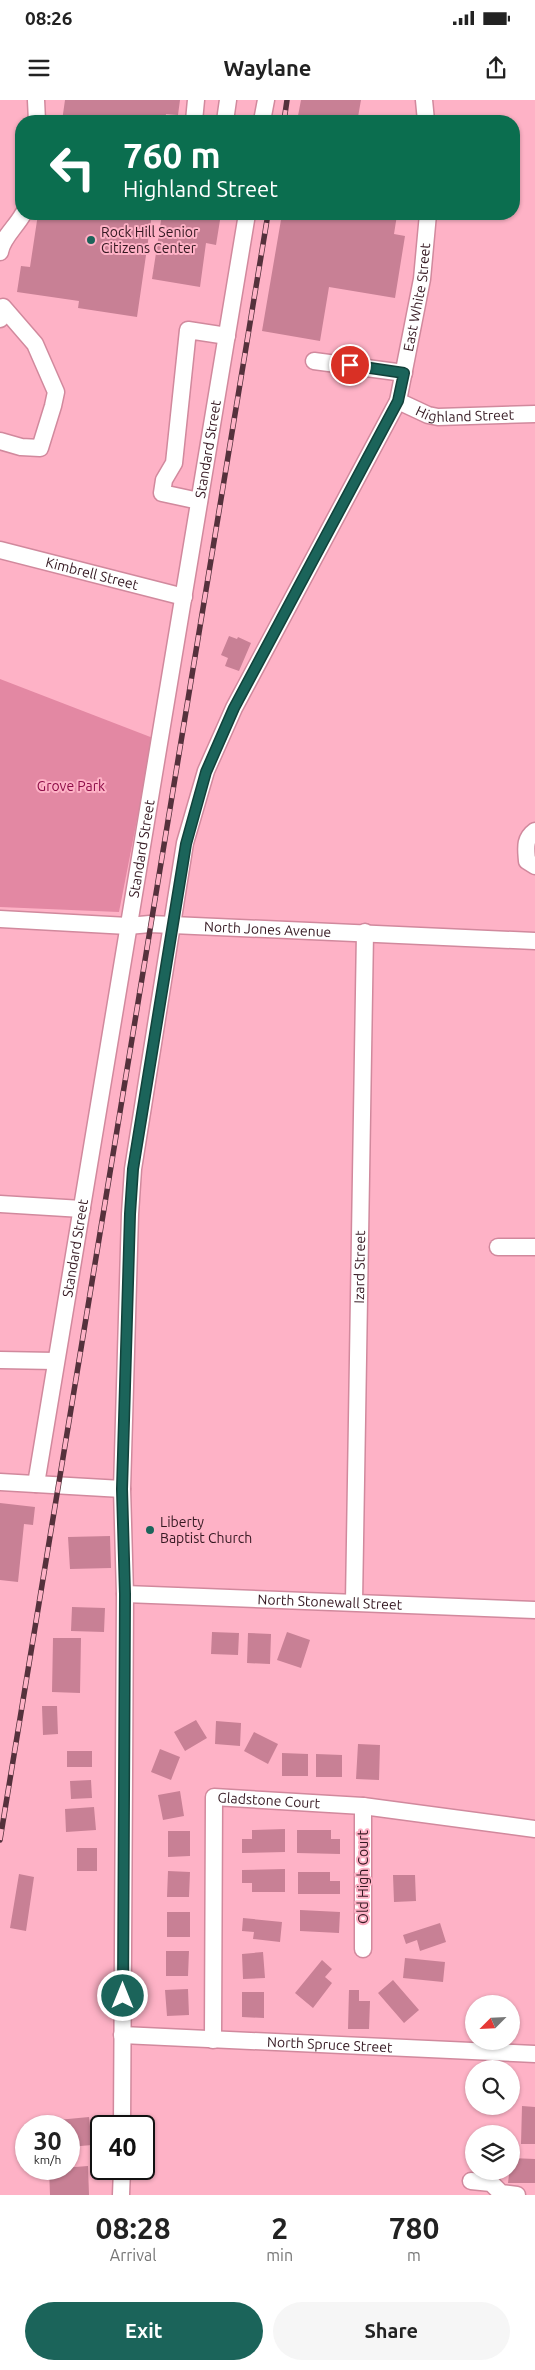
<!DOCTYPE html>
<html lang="en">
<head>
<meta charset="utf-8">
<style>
	:root { --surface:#fff; --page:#f6f6f6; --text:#222; --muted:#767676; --accent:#1b645a }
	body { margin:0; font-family:Ubuntu,sans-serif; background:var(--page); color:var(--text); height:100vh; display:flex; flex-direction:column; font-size:19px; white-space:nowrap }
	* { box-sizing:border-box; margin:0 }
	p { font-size:16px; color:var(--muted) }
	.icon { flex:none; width:28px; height:28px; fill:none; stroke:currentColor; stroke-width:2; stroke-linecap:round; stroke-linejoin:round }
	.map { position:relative; height:2095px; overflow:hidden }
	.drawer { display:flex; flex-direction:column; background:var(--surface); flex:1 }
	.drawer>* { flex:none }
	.top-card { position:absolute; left:15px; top:15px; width:505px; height:105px; border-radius:20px; box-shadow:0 1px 4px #0004; background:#0b6e4f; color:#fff; overflow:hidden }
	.needle { width:32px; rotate:246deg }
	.controls { position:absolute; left:465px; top:1895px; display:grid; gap:10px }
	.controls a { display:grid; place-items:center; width:55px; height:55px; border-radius:50%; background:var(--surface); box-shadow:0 1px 4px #0004; font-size:25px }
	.speed { position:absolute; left:15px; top:2015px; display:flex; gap:10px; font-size:25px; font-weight:700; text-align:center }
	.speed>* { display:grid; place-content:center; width:65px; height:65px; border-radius:50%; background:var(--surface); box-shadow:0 1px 4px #0004; line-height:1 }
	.speed small { font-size:12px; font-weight:400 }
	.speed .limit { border:2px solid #111; border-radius:8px; background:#fff; color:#111 }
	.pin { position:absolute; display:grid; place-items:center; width:42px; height:42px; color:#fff; margin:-21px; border:2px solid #fff; border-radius:50%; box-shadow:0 1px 5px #0007 }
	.me { position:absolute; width:55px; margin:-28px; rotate:0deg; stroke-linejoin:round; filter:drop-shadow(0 0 4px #0008) }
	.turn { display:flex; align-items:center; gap:18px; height:105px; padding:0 25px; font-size:22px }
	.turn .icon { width:65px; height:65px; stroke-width:2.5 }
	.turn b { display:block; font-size:35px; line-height:42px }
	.eta { display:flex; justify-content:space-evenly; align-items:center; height:85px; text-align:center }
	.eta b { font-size:30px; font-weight:600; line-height:35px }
	.primary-button { display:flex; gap:10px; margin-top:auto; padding:10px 25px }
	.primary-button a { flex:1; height:58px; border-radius:30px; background:var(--accent); color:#fff; font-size:20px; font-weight:600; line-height:58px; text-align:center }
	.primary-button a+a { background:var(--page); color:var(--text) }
	.status { display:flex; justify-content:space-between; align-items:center; height:35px; padding:0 25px; background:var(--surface); direction:ltr }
	.status svg { height:14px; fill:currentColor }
	header { display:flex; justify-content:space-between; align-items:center; height:65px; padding:0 25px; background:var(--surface); font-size:22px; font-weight:600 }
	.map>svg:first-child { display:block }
	.green { fill:#e388a3 }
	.building { fill:#c88095 }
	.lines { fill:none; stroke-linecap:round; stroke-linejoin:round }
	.minor-casing { stroke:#d1899d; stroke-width:19 }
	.minor { stroke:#fff; stroke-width:16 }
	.rail-casing { stroke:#55313c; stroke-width:5.5 }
	.rail { stroke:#feb2c6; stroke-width:4; stroke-dasharray:11; stroke-linecap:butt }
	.route-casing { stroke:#12413a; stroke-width:12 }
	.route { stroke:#1b645a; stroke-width:9 }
	.poi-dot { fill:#1b645a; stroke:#feb2c6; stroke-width:2 }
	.labels { text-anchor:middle; stroke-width:4; stroke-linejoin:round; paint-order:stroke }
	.poi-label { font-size:14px; fill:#341821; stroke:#feb2c6; text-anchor:start }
	.street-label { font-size:14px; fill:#341821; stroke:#feb2c6 }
	.park-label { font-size:14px; fill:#8e0d48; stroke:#feb2c6 }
</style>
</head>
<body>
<div class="status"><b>08:26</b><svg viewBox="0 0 49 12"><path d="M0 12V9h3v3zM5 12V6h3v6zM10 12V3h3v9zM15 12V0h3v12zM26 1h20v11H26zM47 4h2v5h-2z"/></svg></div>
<header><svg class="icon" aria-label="menu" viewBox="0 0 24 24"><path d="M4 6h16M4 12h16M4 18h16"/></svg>Waylane<svg class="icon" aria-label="share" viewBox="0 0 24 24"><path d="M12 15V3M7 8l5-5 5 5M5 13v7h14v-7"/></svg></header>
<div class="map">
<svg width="535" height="2095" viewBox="0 0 535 2095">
	<rect width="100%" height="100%" fill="#feb2c6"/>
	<!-- green -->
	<path class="green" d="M0,579L153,638L119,812L0,807Z"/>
	<!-- building -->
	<path class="building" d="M65,0H180L178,15L166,14L165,21H62Z
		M301,0H361L358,17L346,15L345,21H297Z
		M38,114H152L137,217L78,208L79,201L17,192L21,166L30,167Z
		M162,114H221L216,145L206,143L200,187L152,179Z
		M282,114L397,115L394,134L405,136L395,198L329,187L320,241L262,231Z
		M229,536L237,539L238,537L251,543L239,571L225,566L228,558L221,555Z
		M0,1403L35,1407L33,1425L24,1424L18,1482L0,1480Z
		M110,1436L111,1468L70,1469L68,1437Z
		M72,1507L105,1508L104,1532L71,1531Z
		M212,1532L239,1533L238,1555L211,1554Z
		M287,1532L310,1540L301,1568L277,1560Z
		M248,1533L271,1534L270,1564L247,1563Z
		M53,1538H81L80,1593L52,1592Z
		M42,1606H57L58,1634L43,1635Z
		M196,1620L207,1638L185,1651L174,1632Z
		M216,1621L241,1623L240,1646L215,1644Z
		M254,1632L278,1644L268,1664L244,1651Z
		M358,1644L380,1645L379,1680L356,1679Z
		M160,1649L180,1657L171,1680L151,1672Z
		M67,1651H92V1667H67Z
		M282,1653L308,1654V1676H282Z
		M316,1654L342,1655V1677H316Z
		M91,1680L92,1698L71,1699L70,1681Z
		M180,1691L184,1716L163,1720L158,1695Z
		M94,1707L96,1730L66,1732L65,1709Z
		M285,1729V1752L242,1753V1739H252V1730Z
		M297,1730H331V1739H340V1754L297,1753Z
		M168,1731H190V1756L168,1757Z
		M77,1748H97V1771H77Z
		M285,1769V1792H252V1783H242V1770Z
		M168,1771L190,1772L189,1797H167Z
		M298,1772H330V1781H340V1794H298Z
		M19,1774L34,1777L26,1831L10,1828Z
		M393,1775H415L416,1801L394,1802Z
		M300,1810L340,1812L339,1833L300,1831Z
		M167,1812H190V1837H167Z
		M243,1818L282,1822L280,1842L253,1839L254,1832L242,1831Z
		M440,1823L446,1842L420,1851L417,1840L406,1844L403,1835Z
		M166,1851H189L188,1876H166Z
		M263,1852L265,1878L243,1879L242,1854Z
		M405,1858L445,1862L443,1882L403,1878Z
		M322,1860L332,1869L325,1877L332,1883L313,1908L295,1893Z
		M393,1880L419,1910L404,1923L378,1893Z
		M188,1889L189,1915L167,1916L165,1890Z
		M349,1890H359V1901H370L369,1929H348Z
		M242,1892H264V1918L242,1917Z
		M522,2006L535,2007V2044H521Z
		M89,2017L92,2045L69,2047V2026H47V2021Z
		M511,2058L535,2059V2083H508Z
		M88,2066L89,2095H50L49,2069Z"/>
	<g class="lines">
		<!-- minor casing -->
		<g class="minor-casing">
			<g id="minor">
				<path d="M36,0L37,21"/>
				<path d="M424,0L426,21"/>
				<path d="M194,21L196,0"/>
				<path d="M225,21L228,0"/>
				<path d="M262,21L266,0"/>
				<path d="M0,152C2,138 16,127 23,114"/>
				<path d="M0,219L3,207L35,244L56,292L53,306L40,348L21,347L0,341"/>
				<path d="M314,261L404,273"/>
				<path id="s1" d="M398,301L428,315L438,317L535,314"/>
				<path d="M199,401L162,393L164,380L174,363L188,230L227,236"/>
				<path id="s2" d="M0,450L184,497"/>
				<path d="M535,731C524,739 526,748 527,761L535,766"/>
				<path id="s3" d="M0,819L128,826L150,824L535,841"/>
				<path d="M0,1104L82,1109"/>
				<path d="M498,1147H535"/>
				<path d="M0,1260L55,1261"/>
				<path d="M0,1382L122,1389"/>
				<path id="s4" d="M36,1384L247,114"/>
				<path id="s5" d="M125,1494L535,1510"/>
				<path id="s6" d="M354,1502L365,832"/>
				<path d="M363,1706V1849"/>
				<path id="s7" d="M122,1935L535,1954"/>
				<path id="s8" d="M213,1940L214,1697L363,1706L535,1729"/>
				<path id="s9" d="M122,2026L125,1494L122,1389L130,1114L133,1069L185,743L206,671L234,608L398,301L422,179L428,114"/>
				<path d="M471,2081L491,2083L501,2093L517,2095"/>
				<path d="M121,2095L122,2069"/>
			</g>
		</g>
		<!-- minor -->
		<use href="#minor" class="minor"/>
		<!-- rail casing -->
		<g class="rail-casing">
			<path id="rail" d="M284,21L287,0
				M0,1740L268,114"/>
		</g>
		<!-- rail -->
		<use href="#rail" class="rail"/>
	</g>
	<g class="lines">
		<!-- route casing -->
		<g class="route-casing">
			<path id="route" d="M123,1896L125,1494L122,1389L130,1114L133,1069L186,744L206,672L234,608L398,301L404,273L350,265"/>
		</g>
		<!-- route -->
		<use href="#route" class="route"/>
	</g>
	<!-- markers -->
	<g class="poi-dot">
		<circle cx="91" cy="140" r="5"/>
		<circle cx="150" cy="1430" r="5"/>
	</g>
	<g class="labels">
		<!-- poi labels -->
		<g class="poi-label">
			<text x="101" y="137">Rock Hill Senior<tspan x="101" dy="16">Citizens Center</tspan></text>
			<text x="160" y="1427">Liberty<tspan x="160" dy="16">Baptist Church</tspan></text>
		</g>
		<!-- street labels -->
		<g class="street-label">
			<text dy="5" stroke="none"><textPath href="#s9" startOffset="1885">East White Street</textPath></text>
			<text dy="5" stroke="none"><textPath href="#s1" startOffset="70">Highland Street</textPath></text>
			<text dy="5" stroke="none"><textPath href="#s4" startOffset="1049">Standard Street</textPath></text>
			<text dy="5" stroke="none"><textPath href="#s2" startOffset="95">Kimbrell Street</textPath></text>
			<text dy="5" stroke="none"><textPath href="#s4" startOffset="644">Standard Street</textPath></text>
			<text dy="5" stroke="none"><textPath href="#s3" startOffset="268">North Jones Avenue</textPath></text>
			<text dy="5" stroke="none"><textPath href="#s4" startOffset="239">Standard Street</textPath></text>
			<text dy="5" stroke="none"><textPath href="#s6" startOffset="335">Izard Street</textPath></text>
			<text dy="5" stroke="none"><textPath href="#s5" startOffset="205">North Stonewall Street</textPath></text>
			<text dy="5" stroke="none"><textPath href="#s8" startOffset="298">Gladstone Court</textPath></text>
			<text transform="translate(363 1777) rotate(-90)" y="5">Old High Court</text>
			<text dy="5" stroke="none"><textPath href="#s7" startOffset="208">North Spruce Street</textPath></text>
		</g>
		<!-- park labels -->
		<g class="park-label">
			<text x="71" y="691">Grove Park</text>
		</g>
	</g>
</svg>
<div class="controls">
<a><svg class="needle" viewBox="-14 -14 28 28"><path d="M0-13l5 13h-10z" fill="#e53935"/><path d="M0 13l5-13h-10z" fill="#767676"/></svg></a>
<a><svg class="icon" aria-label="search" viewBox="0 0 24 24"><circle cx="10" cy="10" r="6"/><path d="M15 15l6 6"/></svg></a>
<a><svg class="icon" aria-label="layers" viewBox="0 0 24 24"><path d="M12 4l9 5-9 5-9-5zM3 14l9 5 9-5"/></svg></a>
</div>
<div class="speed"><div>30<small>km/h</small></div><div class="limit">40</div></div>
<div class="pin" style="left:350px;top:265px;background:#d93025"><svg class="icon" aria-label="arrive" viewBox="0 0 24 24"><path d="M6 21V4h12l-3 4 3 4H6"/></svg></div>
<svg class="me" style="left:123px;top:1896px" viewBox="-20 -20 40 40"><circle r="17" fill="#1b645a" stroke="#fff" stroke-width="3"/><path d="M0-11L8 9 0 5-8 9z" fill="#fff"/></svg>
<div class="top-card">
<div class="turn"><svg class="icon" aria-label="left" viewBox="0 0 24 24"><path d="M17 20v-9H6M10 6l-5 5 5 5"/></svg><div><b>760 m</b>Highland Street</div></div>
</div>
</div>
<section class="drawer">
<div class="eta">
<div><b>08:28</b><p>Arrival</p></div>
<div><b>2</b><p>min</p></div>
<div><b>780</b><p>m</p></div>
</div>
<div class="primary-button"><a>Exit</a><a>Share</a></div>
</section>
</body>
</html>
